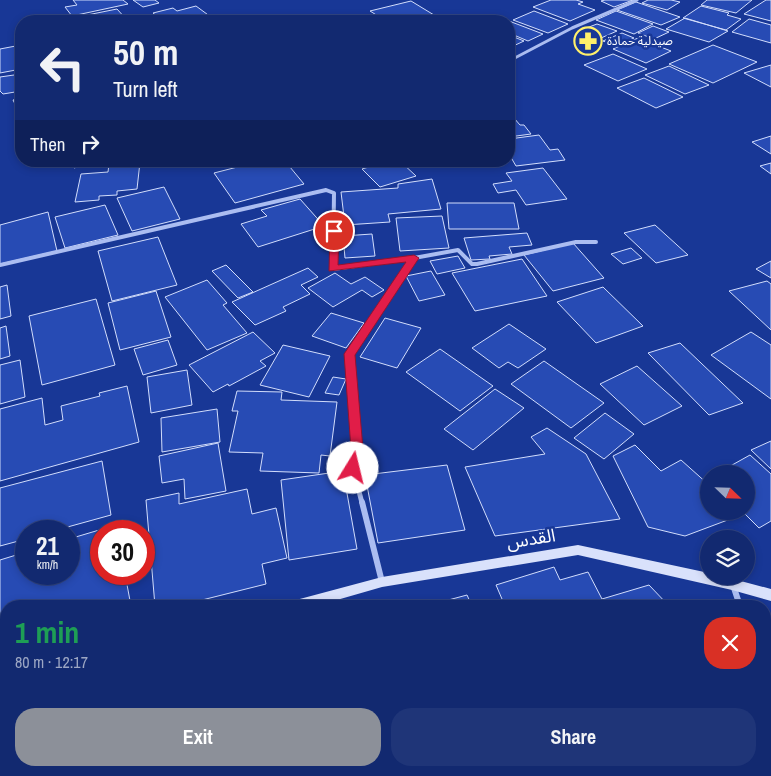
<!DOCTYPE html>
<html lang="en">
<head>
<meta charset="utf-8">
<style>
	:root { --surface:#122970; --page:#1f3578; --text:#f1f3f6; --muted:#9ca6c3; --line:#314583; --accent:#8c9099 }
	body { margin:0; font-family:"Archivo Narrow","Noto Sans Arabic",sans-serif; background:var(--page); color:var(--text); height:100vh; display:flex; flex-direction:column; font-size:19px; white-space:nowrap }
	* { box-sizing:border-box; margin:0 }
	p { font-size:16px; color:var(--muted) }
	.icon { flex:none; width:28px; height:28px; fill:none; stroke:currentColor; stroke-width:2; stroke-linecap:round; stroke-linejoin:round }
	.map { position:relative; flex:1; overflow:hidden }
	.sheet { position:absolute; left:0px; top:600px; width:771px; height:176px; display:flex; flex-direction:column; background:var(--surface); border-radius:20px 20px 0 0; box-shadow:0 2px 8px #0003,0 0 0 1px var(--line) }
	.sheet>* { flex:none }
	.top-card { position:absolute; left:15px; top:15px; width:500px; height:152px; border-radius:20px; box-shadow:0 2px 8px #0003,0 0 0 1px var(--line); background:#122970; color:var(--text); overflow:hidden }
	.needle { width:32px; rotate:113deg }
	.fabs { position:absolute; left:700px; top:465px; display:grid; gap:10px }
	.fabs a { display:grid; place-items:center; width:55px; height:55px; border-radius:50%; background:var(--surface); box-shadow:0 2px 8px #0003,0 0 0 1px var(--line); font-size:25px }
	.speed { position:absolute; left:15px; top:520px; display:flex; gap:10px; font-size:25px; font-weight:700; text-align:center }
	.speed>* { display:grid; place-content:center; width:65px; height:65px; border-radius:50%; background:var(--surface); box-shadow:0 2px 8px #0003,0 0 0 1px var(--line); line-height:1 }
	.speed small { font-size:12px; font-weight:400 }
	.speed .limit { border:8px solid #d22; background:#fff; color:#111 }
	.pin { position:absolute; display:grid; place-items:center; width:42px; height:42px; color:#fff; margin:-21px; border:2px solid #fff; border-radius:50%; box-shadow:0 1px 5px #0007 }
	.me { position:absolute; width:55px; margin:-28px; rotate:9deg; stroke-linejoin:round; filter:drop-shadow(0 0 4px #0008) }
	.turn { display:flex; align-items:center; gap:18px; height:105px; padding:0 15px; font-size:22px }
	.turn .icon { width:65px; height:65px; stroke-width:2.5 }
	.turn b { display:block; font-size:35px; line-height:42px }
	.then { display:flex; align-items:center; height:48px; padding:0 15px; background:#0003; gap:10px; font-size:19px }
	.round { display:grid; place-items:center; flex:none; width:52px; height:52px; border-radius:20px; background:var(--page) }
	.headline { display:flex; align-items:center; justify-content:space-between; height:85px; padding:0 15px }
	h1 { font-size:30px; font-weight:800; line-height:38px; color:#1e9e55 }
	.action { display:flex; gap:10px; margin-top:auto; padding:10px 15px }
	.action a { flex:1; height:58px; border-radius:20px; background:var(--accent); color:#fff; font-size:20px; font-weight:800; line-height:58px; text-align:center }
	.action a+a { background:var(--page); color:var(--text) }
	.map>svg:first-child { display:block }
	.building { fill:#274bb4; stroke:#d2ddfc }
	.lines { fill:none; stroke-linecap:round; stroke-linejoin:round }
	.street-far3 { stroke:#abbdf1; stroke-width:3 }
	.street-far2 { stroke:#abbdf1; stroke-width:4 }
	.street-far1 { stroke:#abbdf1; stroke-width:5 }
	.street { stroke:#abbdf1; stroke-width:6 }
	.secondary { fill:#d9e1fb; fill-rule:evenodd }
	.route { fill:#e11d48; stroke:#92132f }
	.labels { text-anchor:middle; stroke-width:5; stroke-linejoin:round; paint-order:stroke }
	.far-poi-label { font-size:12px; fill:#fff; stroke:#183796; text-anchor:start }
	.near-street-label { font-size:18px; fill:#fff; stroke:#183796 }
</style>
</head>
<body>
<div class="map">
<svg width="771" height="776" viewBox="0 0 771 776">
	<rect width="100%" height="100%" fill="#183796"/>
	<!-- building -->
	<path class="building" d="M73,0H123L128,4L72,16L65,7L77,5Z
		M133,0H155L159,3L143,7Z
		M551,0H576L583,2L578,4L595,10L570,21L533,7Z
		M605,0H633L614,7L601,1Z
		M648,0H671L680,2L667,10L642,3Z
		M707,0H752L736,13L701,5Z
		M766,0H771V21L744,14Z
		M411,1L434,15L410,21H386L370,11Z
		M636,2L680,17L661,25L617,10Z
		M196,6L215,20L163,21L153,13L173,8L177,11Z
		M701,6L729,13L727,15L741,19L726,30L683,18Z
		M117,9L127,20L57,21Z
		M534,11L568,24L548,33L513,20Z
		M616,11L653,24L634,34L596,20Z
		M437,16L446,21H417Z
		M685,18L728,31L709,42L666,29Z
		M749,19L771,25V43L732,32Z
		M509,21L543,34L528,41L509,33Z
		M597,24L617,31L601,38L581,30Z
		M653,26L669,32L654,39L638,33Z
		M622,33L634,38L616,46L603,41Z
		M509,35L524,41L509,48Z
		M638,38L671,51L646,63L613,49Z
		M21,45V69L0,73V49Z
		M713,45L757,62L713,83L669,64Z
		M613,54L647,69L618,81L584,65Z
		M771,65V87L744,73Z
		M669,66L709,85L685,94L645,75Z
		M21,74V91L3,94L0,91V77Z
		M644,78L683,97L656,108L617,88Z
		M21,98V116L13,100Z
		M509,118H514L520,125H524L531,134L509,137Z
		M539,135L550,150L558,149L565,160L516,166L509,154V139Z
		M771,136V154L752,142Z
		M70,161H94L95,162L74,168Z
		M261,161H285L304,184L235,203L214,173Z
		M360,161H383L366,167Z
		M389,161H400L416,176L380,187L362,169Z
		M140,162L137,189L117,191V195L99,196V200L75,202L81,174L108,172L109,164Z
		M771,163V174L760,166Z
		M543,168L567,199L526,205L516,190L498,193L493,184L512,181L506,173Z
		M432,179L441,209L388,214L390,222L345,225L341,192L398,188V184Z
		M164,187L180,219L132,231L117,198Z
		M300,199L324,226L258,247L241,224L267,216L261,210Z
		M447,203H514L519,229H449Z
		M105,205L118,235L65,248L55,217Z
		M48,212L57,251L0,264V225Z
		M442,216L449,248L400,251L396,218Z
		M655,225L688,255L656,263L624,233Z
		M527,233L532,245L509,247L512,254L489,256L490,259L471,260L464,238Z
		M372,234L375,256L345,258L343,236Z
		M158,237L177,285L112,301L98,251Z
		M573,243L604,278L553,291L524,255Z
		M631,248L642,258L623,264L611,254Z
		M458,256L465,268L437,274L430,261Z
		M522,259L547,296L475,311L452,273Z
		M771,261V278L756,269Z
		M226,265L253,292L238,298L212,271Z
		M308,268L318,277L301,285L310,294L283,307L286,311L255,325L232,302Z
		M431,271L445,295L419,301L406,276Z
		M335,273L351,284L365,277L384,290L372,297L362,290L333,307L308,288Z
		M207,280L227,303L223,305L247,333L207,350L165,297Z
		M767,281L771,284V330L729,291Z
		M7,285L11,316L0,319V287Z
		M603,287L643,326L596,343L557,302Z
		M156,291L171,337L120,350L108,303Z
		M96,299L115,365L42,385L29,316Z
		M331,313L364,323L346,348L312,336Z
		M385,318L421,328L397,368L360,357Z
		M509,324L546,349L518,368L508,362L499,368L472,348Z
		M6,326L10,356L0,359V328Z
		M253,332L275,353L260,361L266,366L229,386L228,384L213,392L189,365Z
		M751,332L771,345V399L711,355Z
		M168,340L177,365L143,375L134,349Z
		M680,343L743,403L709,415L648,353Z
		M283,345L330,356L309,397L260,385Z
		M440,349L493,386L460,411L406,372Z
		M20,360L25,397L0,404V365Z
		M544,361L604,403L571,428L511,384Z
		M637,366L682,406L644,425L600,384Z
		M187,370L192,405L151,413L147,377Z
		M333,377L346,379L339,395L325,393Z
		M127,386L139,442L0,481V409L42,398L45,425L63,420L61,406L100,396L99,393Z
		M495,389L524,408L473,450L444,429Z
		M237,391L282,392L281,400L337,402L330,456L321,455L319,473L260,471L263,453L229,452L238,411H232Z
		M217,409L220,442L162,452L161,418Z
		M605,413L634,434L604,459L574,438Z
		M547,428L586,454L620,519L495,536L465,467L545,454L531,437Z
		M771,441V469L751,450Z
		M218,443L226,491L185,499L184,479L162,483L159,456Z
		M635,445L661,471L681,460L709,485V511H737L741,515L685,536L648,527L613,456Z
		M750,455L771,474V521L759,528L742,511H746V474H716Z
		M102,461L111,515L53,531H26V539L0,546V488Z
		M447,465L465,530L378,543L365,475Z
		M343,471L357,549L289,560L281,480Z
		M247,489L252,514L276,508L287,558L262,564L266,584L178,606H155L146,500L179,493V504Z
		M116,525L117,531H101V574H125L131,606H6V620L0,622V560L26,552V574H69V539Z
		M554,567L560,580L588,572L602,599L649,585L669,606H505L496,585Z
		M467,595L472,606H426Z
		M6,622V656L0,658V624Z
		M6,740V770H30L31,776H0V743Z
		M42,770H158L159,776H42Z
		M180,770H295L282,776H181Z
		M349,770H447L450,776H352Z
		M530,770H626L612,776H533Z
		M672,770H764L767,776H675Z"/>
	<g class="lines">
		<!-- street-far3 -->
		<path class="street-far3" d="M509,61L572,28L637,0"/>
		<!-- street-far2 -->
		<path class="street-far2" d="M0,265L326,190L334,193L333,269L414,258
			M391,291L414,258L458,250L472,264H477L576,242H596"/>
		<!-- street-far1 -->
		<path class="street-far1" d="M362,503L353,468L357,449L349,354L392,290"/>
		<!-- street -->
		<path class="street" d="M362,502L382,582
			M733,585L740,606
			M765,679L771,696"/>
		<!-- secondary -->
		<path class="secondary" d="M578,545L709,573V576H722L771,589V601L732,590L578,555L382,587L316,606H290L292,602L296,600L382,577Z
			M6,695V709L0,711V697Z"/>
	</g>
	<!-- route -->
	<path class="route" d="M334,228L339,231L338,265L414,255L419,258L355,355L363,449L357,472H348L346,468L351,449L344,354L406,262L329,271L330,231Z"/>
	<!-- icons -->
	<defs>
		<g id="pharmacy-ring" transform="scale(1.4375)"><circle r="9.5" fill="#183796" stroke="#fff06a" stroke-width="1.5"/><path d="M-2-6h4v4h4v4h-4v4h-4v-4h-4v-4h4Z" fill="#fff06a"/></g>
	</defs>
	<g fill-rule="evenodd">
		<use href="#pharmacy-ring" x="588" y="41"/>
	</g>
	<g class="labels">
		<!-- far-poi labels -->
		<g class="far-poi-label">
			<text x="607" y="45">صيدلية حمادة</text>
		</g>
		<!-- near-street labels -->
		<g class="near-street-label">
			<text transform="translate(531 539) rotate(-9)" y="6">القدس</text>
		</g>
	</g>
</svg>
<div class="fabs">
<a><svg class="needle" viewBox="-14 -14 28 28"><path d="M0-13l5 13h-10z" fill="#e53935"/><path d="M0 13l5-13h-10z" fill="#9ca6c3"/></svg></a>
<a><svg class="icon" aria-label="layers" viewBox="0 0 24 24"><path d="M12 4l9 5-9 5-9-5zM3 14l9 5 9-5"/></svg></a>
</div>
<div class="speed"><div>21<small>km/h</small></div><div class="limit">30</div></div>
<div class="pin" style="left:334px;top:231px;background:#d93025"><svg class="icon" aria-label="arrive" viewBox="0 0 24 24"><path d="M6 21V4h12l-3 4 3 4H6"/></svg></div>
<svg class="me" style="left:353px;top:468px" viewBox="-20 -20 40 40"><circle r="19" fill="#fff"/><path d="M0-13L10 11 0 6-10 11z" fill="#e11d48"/></svg>
<div class="top-card">
<div class="turn"><svg class="icon" aria-label="left" viewBox="0 0 24 24"><path d="M17 20v-9H6M10 6l-5 5 5 5"/></svg><div><b>50 m</b>Turn left</div></div>
<div class="then">Then<svg class="icon" aria-label="right" viewBox="0 0 24 24"><path d="M7 20v-9h11M14 6l5 5-5 5"/></svg></div>
</div>
<section class="sheet">
<div class="headline"><div><h1>1 min</h1><p>80 m · 12:17</p></div><a class="round" style="background:#d93025;color:#fff"><svg class="icon" aria-label="close" viewBox="0 0 24 24"><path d="M6 6l12 12M18 6L6 18"/></svg></a></div>
<div class="action"><a>Exit</a><a>Share</a></div>
</section>
</div>
</body>
</html>
